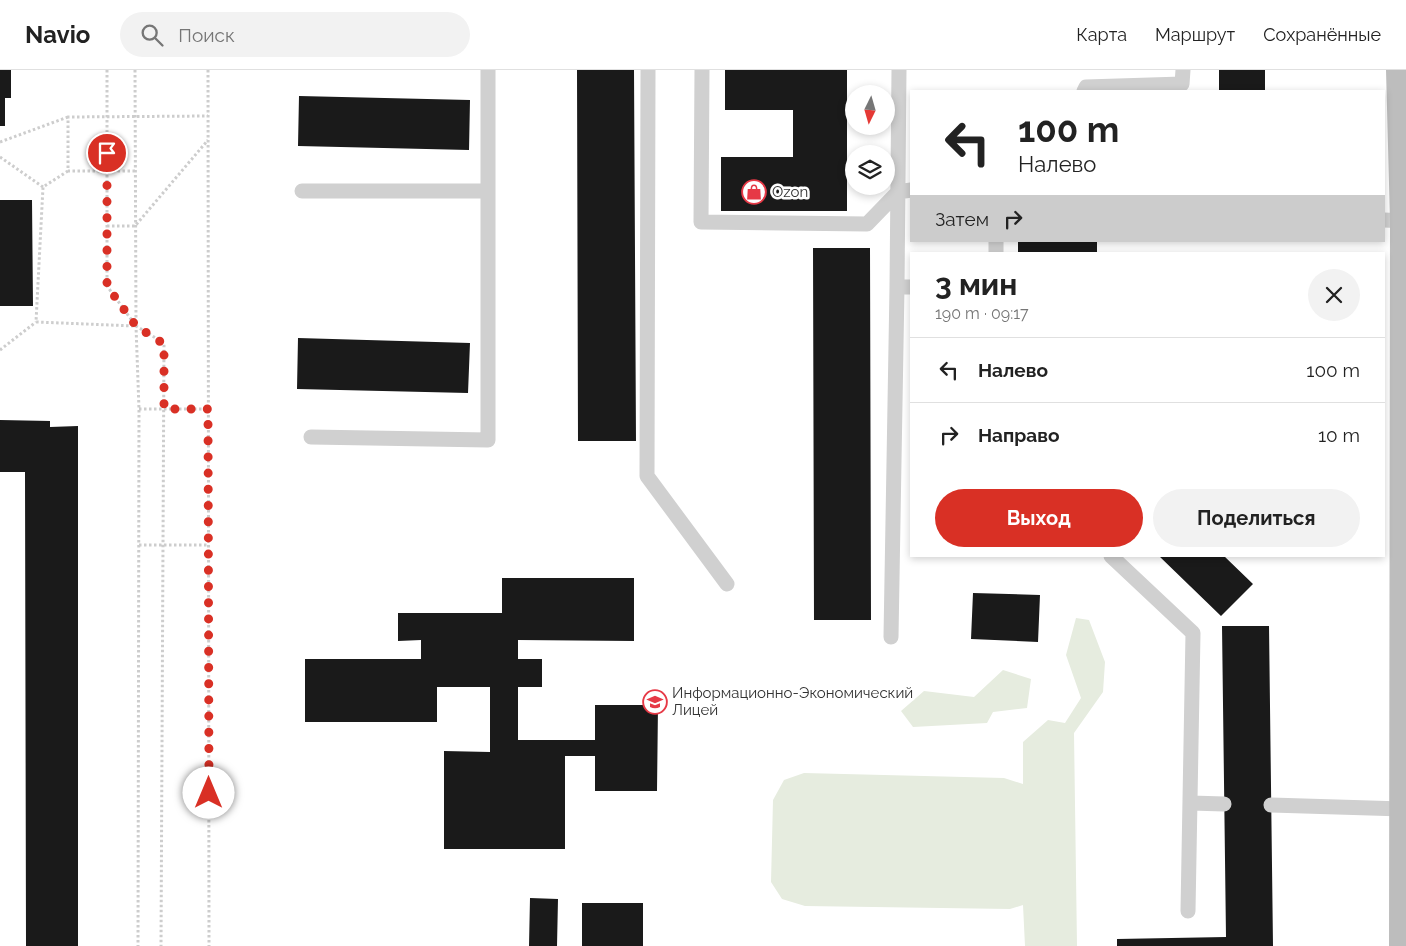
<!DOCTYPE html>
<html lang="ru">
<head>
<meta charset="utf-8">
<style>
	:root { --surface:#fff; --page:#f2f2f2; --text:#222; --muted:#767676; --line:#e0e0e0; --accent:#d93025 }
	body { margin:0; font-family:Raleway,sans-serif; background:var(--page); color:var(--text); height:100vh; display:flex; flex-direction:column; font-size:19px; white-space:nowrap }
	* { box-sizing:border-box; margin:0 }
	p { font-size:16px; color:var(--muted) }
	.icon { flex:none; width:28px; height:28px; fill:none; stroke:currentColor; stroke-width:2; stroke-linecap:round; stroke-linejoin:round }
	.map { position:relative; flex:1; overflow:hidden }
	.side { position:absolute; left:910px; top:182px; width:475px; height:305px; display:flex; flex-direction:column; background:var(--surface); border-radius:0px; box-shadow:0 2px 8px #0003 }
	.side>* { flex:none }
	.guide { position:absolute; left:910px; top:20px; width:475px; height:152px; border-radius:0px; box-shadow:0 2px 8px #0003; background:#fff; color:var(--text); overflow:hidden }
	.needle { width:32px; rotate:185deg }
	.buttons { position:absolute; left:845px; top:15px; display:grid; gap:10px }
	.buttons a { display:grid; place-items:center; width:50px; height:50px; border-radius:50%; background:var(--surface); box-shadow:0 2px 8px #0003; font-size:25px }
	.pin { position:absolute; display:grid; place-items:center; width:42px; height:42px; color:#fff; margin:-21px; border:2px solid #fff; border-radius:50%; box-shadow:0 1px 5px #0007 }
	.me { position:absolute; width:55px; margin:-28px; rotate:0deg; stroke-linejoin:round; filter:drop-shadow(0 0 4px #0008) }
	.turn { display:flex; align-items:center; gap:18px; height:105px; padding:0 25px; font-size:22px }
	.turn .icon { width:65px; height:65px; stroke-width:2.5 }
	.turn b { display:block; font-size:35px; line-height:42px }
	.then { display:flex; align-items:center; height:48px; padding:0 25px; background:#0003; gap:10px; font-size:19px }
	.round { display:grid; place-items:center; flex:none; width:52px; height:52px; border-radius:26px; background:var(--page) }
	.head { display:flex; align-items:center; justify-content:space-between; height:85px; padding:0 25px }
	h1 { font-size:30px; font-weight:700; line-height:38px }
	.primary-button { display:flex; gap:10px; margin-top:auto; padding:10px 25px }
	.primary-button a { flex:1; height:58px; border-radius:30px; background:var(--accent); color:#fff; font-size:20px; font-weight:700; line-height:58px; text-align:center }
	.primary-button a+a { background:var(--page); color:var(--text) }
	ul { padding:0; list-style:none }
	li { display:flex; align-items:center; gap:15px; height:65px; padding:0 25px; border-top:1px solid var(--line) }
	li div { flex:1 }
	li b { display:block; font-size:19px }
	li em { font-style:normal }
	header { display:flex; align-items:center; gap:30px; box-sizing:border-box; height:70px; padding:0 25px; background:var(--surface); border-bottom:1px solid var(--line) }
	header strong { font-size:24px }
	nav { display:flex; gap:28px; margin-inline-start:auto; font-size:18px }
	.search { width:350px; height:45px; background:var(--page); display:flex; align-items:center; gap:12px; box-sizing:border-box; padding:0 18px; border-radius:28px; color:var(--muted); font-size:19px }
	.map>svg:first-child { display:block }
	.green { fill:#e6ecdf }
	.building { fill:#1a1a1a }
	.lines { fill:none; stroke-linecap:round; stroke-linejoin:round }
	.path { stroke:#cdcdcd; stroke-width:3; stroke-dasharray:2.5 2.5; stroke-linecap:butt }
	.service { stroke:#d0d0d0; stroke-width:15 }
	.secondary { stroke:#bdbdbd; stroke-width:28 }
	.route { stroke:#d93025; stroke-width:9; stroke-dasharray:0 16.2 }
	.labels { text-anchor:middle; stroke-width:5; stroke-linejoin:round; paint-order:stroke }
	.poi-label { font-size:15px; fill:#333; stroke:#fff; text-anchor:start }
</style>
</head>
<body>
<header>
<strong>Navio</strong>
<div class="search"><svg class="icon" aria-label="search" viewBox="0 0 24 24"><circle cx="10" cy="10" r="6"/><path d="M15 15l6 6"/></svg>Поиск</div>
<nav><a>Карта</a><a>Маршрут</a><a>Сохранённые</a></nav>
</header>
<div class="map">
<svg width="1406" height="876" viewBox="0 0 1406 876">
	<rect width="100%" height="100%" fill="#fff"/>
	<!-- green -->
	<path class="green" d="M1076,548L1089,550L1105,592L1103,622L1074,663L1077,876H1025L1023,835L1010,839L805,836L782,829L771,812L773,730L784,710L804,703L1004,708L1023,714V672L1048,650L1065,653L1081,628L1066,585Z
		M1003,600L1031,609L1027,638L993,642L987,653L913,657L901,641L924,621L974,627Z"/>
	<!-- building -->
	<path class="building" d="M0,0H11V28H5V56H0Z
		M577,0H634L636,371H578Z
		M725,0H847V141H721V87H793V40H725Z
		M1219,0H1265V21H1219Z
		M299,26L470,30L469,80L298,76Z
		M0,130H32L33,236H0Z
		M1018,171H1097V184H1018Z
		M813,178H870L871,550H814Z
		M298,268L470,273L468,323L297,319Z
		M0,350L50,351V357L78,356V876H26L25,402H0Z
		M1159,486H1224L1253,514L1221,546Z
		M502,508H634V571L518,570V589H542V617H518V670H595V635H658L657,721H595V686H565V779H444V681L490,682V617H437V652H305V589H421V570L398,571V543H502Z
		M973,523L1040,525L1038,572L971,569Z
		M1222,556H1269L1273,876H1117V869L1226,867Z
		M530,828L558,829L557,876H529Z
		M582,833H643V876H582Z"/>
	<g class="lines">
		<!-- path -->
		<path class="path" d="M107,0V216L136,256L164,273L161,876
			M135,0L136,256L139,339L138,876
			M208,0L209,876
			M0,72L68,47
			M0,87L43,117
			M68,101L43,117L36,252L135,256
			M135,101H68V47L208,46
			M107,156H135L208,70
			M0,280L36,252
			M139,339H209
			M139,475H208"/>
		<!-- service -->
		<path class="service" d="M648,0L647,406L727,514
			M702,0L701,152L867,154L898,122L911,120
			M1084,21L1086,17L1182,14L1183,0
			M302,121H488
			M1384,150L1406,151
			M996,171V184
			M897,217L899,0
			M311,367L488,370V0
			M1111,486L1193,563L1188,841
			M891,567L897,217H911
			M1191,733L1224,734
			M1271,735L1403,739"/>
		<!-- secondary -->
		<path class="secondary" d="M1400,0L1404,151L1403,876"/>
	</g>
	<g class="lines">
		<!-- route -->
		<path class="route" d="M107,83V216L136,256L164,274V339H208L209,723"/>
	</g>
	<!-- icons -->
	<defs>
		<g id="shop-ring" transform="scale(1.25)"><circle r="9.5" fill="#fff" stroke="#e63946" stroke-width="1.5"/><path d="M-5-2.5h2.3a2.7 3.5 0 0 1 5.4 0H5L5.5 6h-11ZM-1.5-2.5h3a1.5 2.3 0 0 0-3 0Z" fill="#e63946"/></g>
		<g id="school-ring" transform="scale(1.25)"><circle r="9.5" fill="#fff" stroke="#e63946" stroke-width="1.5"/><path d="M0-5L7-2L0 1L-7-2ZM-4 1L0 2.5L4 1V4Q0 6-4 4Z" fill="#e63946"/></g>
	</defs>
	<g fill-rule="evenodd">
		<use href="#shop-ring" x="754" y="122"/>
		<use href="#school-ring" x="655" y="632"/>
	</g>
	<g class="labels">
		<!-- poi labels -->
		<g class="poi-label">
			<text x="772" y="127">Ozon</text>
			<text x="672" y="628">Информационно-Экономический<tspan x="672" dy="17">Лицей</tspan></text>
		</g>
	</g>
</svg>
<div class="buttons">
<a><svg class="needle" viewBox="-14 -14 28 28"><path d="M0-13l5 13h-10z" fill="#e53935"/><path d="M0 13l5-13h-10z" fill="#767676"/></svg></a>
<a><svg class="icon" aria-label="layers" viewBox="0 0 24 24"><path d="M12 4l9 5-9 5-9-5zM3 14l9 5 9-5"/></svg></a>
</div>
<div class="pin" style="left:107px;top:83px;background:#d93025"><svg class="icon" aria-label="arrive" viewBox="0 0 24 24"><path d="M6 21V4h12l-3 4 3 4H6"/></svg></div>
<svg class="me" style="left:209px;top:723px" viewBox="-20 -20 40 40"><circle r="19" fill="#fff"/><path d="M0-13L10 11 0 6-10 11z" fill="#d93025"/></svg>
<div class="guide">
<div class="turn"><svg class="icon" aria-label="left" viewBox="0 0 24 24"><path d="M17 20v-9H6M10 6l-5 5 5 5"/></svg><div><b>100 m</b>Налево</div></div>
<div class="then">Затем<svg class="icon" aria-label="right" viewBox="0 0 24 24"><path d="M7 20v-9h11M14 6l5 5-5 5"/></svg></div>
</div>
<section class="side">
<div class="head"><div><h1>3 мин</h1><p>190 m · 09:17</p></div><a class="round"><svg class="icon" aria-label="close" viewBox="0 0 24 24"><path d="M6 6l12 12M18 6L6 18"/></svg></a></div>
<ul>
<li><svg class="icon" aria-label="left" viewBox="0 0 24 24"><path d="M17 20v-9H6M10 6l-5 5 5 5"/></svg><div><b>Налево</b></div><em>100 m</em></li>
<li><svg class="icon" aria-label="right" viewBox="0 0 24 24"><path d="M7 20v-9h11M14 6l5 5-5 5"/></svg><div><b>Направо</b></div><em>10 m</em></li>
</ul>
<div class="primary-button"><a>Выход</a><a>Поделиться</a></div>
</section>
</div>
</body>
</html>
